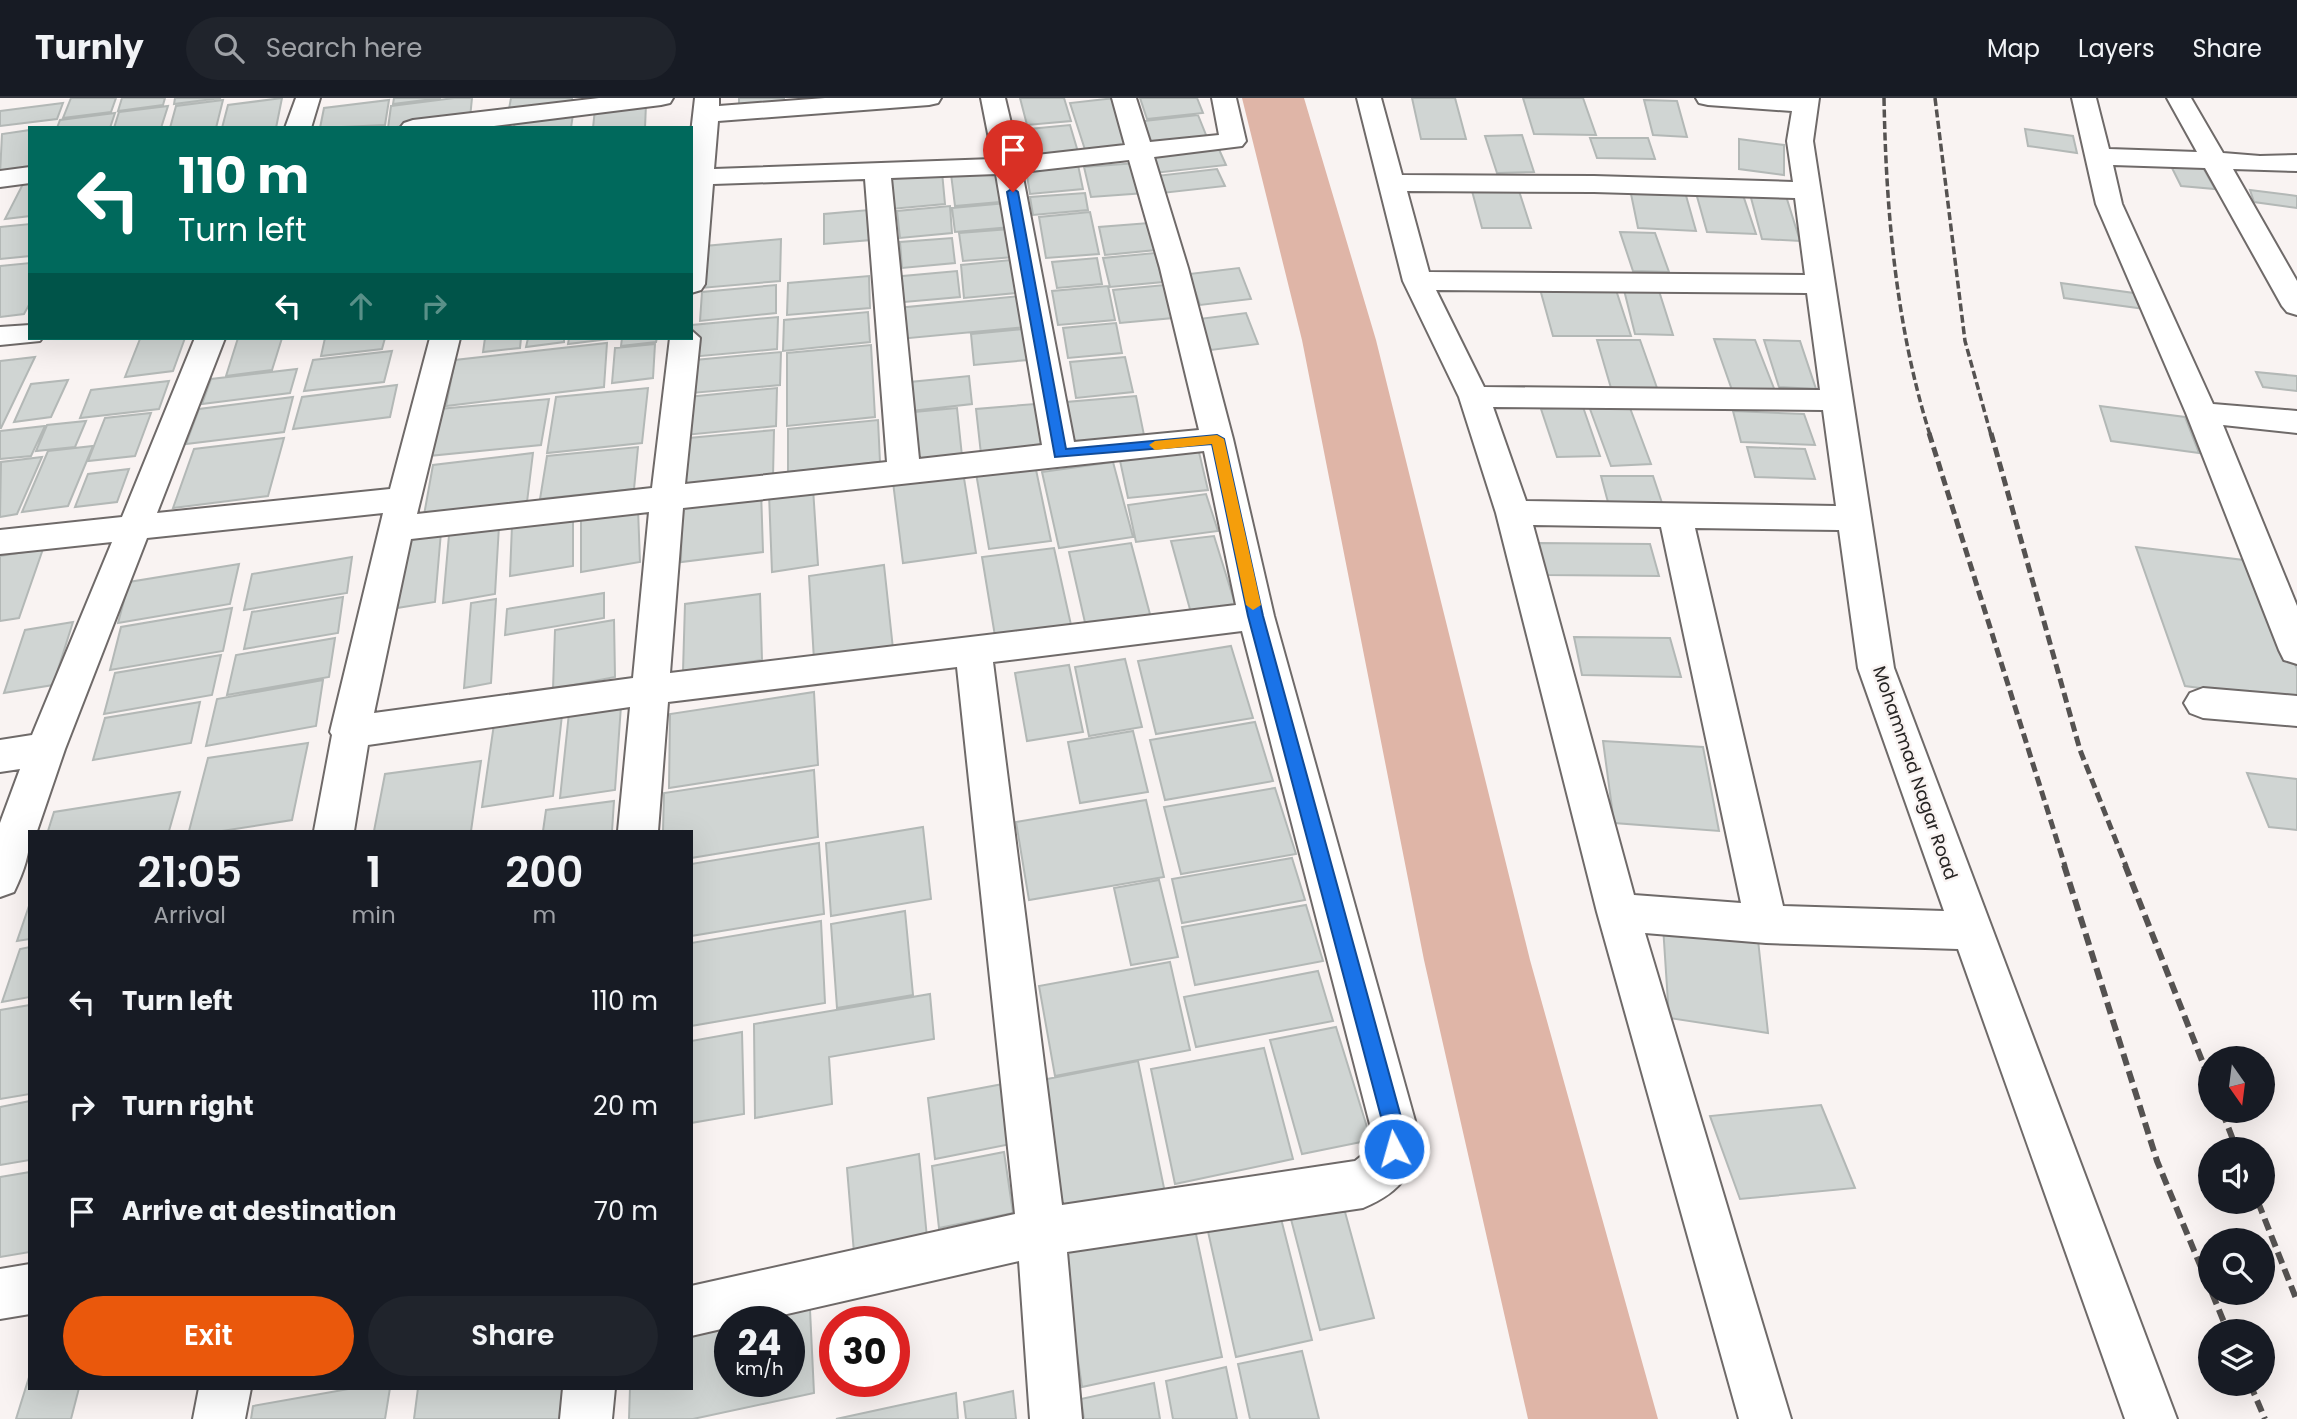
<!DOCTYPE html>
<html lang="en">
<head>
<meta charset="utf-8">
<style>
	:root { --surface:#171b24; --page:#20242c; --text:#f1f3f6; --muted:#9ea1a6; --line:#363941; --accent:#ea580c }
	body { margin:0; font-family:Poppins,sans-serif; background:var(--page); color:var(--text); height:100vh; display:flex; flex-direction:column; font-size:26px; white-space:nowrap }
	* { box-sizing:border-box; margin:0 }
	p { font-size:23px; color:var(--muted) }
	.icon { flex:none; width:38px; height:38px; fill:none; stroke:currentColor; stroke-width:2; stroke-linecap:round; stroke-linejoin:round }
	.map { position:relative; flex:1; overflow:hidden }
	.panel { position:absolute; left:28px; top:732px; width:665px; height:560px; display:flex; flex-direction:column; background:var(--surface); border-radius:0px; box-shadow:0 7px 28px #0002 }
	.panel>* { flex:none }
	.guide { position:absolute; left:28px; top:28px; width:665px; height:214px; border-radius:0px; box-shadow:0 7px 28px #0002; background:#00695c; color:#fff; overflow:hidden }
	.needle { width:46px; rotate:166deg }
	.tools { position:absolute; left:2198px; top:948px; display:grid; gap:14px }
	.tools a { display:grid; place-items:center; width:77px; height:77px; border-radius:50%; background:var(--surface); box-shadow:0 7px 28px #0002; font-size:35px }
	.speed { position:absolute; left:714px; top:1208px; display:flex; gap:14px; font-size:35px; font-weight:700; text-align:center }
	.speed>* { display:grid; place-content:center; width:91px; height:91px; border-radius:50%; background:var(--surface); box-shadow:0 7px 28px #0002; line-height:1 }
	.speed small { font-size:18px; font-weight:400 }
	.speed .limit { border:10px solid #d22; background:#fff; color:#111 }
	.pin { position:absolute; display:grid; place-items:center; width:60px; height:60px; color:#fff; margin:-72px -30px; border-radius:50% 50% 50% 0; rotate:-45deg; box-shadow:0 0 7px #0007 }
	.pin .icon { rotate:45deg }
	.me { position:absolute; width:77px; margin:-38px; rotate:354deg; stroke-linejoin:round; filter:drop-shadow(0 0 5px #0008) }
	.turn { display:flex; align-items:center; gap:24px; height:147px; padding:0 35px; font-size:32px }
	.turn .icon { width:91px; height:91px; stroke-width:2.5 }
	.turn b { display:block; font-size:49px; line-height:60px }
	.lanes { display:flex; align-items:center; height:66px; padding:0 35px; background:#0003; justify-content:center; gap:35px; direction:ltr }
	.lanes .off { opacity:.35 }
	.eta { display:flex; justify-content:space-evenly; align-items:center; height:119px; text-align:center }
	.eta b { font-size:42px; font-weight:600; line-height:49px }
	.action { display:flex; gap:14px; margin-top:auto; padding:14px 35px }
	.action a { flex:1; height:80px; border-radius:42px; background:var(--accent); color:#fff; font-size:28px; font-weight:600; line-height:80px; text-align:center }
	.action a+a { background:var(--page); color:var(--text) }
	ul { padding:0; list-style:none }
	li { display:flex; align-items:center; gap:21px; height:105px; padding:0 35px }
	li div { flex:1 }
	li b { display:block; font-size:26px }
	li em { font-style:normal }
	header { display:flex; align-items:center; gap:42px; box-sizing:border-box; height:98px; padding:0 35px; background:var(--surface); border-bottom:2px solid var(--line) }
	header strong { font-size:33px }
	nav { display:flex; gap:38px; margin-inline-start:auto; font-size:24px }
	.search { width:490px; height:63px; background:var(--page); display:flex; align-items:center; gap:18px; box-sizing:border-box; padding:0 24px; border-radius:38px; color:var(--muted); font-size:26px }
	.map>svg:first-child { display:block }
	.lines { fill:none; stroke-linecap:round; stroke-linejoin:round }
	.river { fill:#dfb5a7; fill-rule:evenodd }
	.building { fill:#d0d5d3; stroke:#b3b8b6; stroke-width:2; fill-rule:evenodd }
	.minor-casing { stroke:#6f6a69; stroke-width:4 }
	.minor { fill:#fff; fill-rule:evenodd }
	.rail-far2 { stroke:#555251; stroke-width:3.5; stroke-dasharray:8 3.5; stroke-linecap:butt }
	.rail-far1 { stroke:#555251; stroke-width:5; stroke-dasharray:10 5; stroke-linecap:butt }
	.rail { stroke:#555251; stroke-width:6; stroke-dasharray:12 6; stroke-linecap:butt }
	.route { fill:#1a73e8; stroke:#114b97; stroke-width:2 }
	.slow { fill:#f59e0b }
	.labels { text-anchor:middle; stroke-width:5; stroke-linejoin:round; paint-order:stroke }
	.street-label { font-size:18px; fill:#272524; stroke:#f9f3f2 }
</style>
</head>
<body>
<header>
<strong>Turnly</strong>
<div class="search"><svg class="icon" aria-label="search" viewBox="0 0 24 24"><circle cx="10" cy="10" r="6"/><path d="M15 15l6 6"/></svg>Search here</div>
<nav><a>Map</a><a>Layers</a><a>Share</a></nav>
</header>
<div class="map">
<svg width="2297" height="1321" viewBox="0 0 2297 1321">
	<rect width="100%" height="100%" fill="#f9f3f2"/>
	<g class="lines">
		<!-- river -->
		<path class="river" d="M1242,0H1304L1376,242L1530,862L1658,1321H1528L1424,862L1302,242Z"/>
	</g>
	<!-- building -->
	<path class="building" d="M71,0H116L111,14L63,20Z
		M122,0H165L163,7L118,13Z
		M175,0H221L174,6Z
		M282,0L276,30H222L228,7Z
		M394,0H441L393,6Z
		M454,0H472L470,20L388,30L391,8Z
		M511,0H572V6L509,11Z
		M739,0H784V5L739,10Z
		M1020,0H1064L1071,23L1027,27Z
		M1115,0L1133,52L1087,58L1070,5Z
		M1140,0H1197L1203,15L1147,21Z
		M1412,0H1455L1466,41H1421Z
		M1523,0H1583L1596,37L1534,36Z
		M223,2L216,30H170L176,8Z
		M389,2L385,27L320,30L324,10Z
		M1644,2L1677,3L1687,39L1653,37Z
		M63,5L57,21L0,28V13Z
		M646,6L645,30H593L595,11Z
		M168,8L161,30H114L119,14Z
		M115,15L110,30H57L60,22Z
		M573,16L571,30H514L515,21Z
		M1198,17L1208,42L1153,48L1144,23Z
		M1070,27L1078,54L1026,60L1019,32Z
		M2025,31L2073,38L2077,55L2028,48Z
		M30,32V72L0,76L2,36Z
		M1522,37L1534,74L1497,75L1485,38Z
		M1590,40H1648L1655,61L1597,60Z
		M1739,41L1784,47V77L1739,71Z
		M1217,47L1226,67L1154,75L1147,55Z
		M2168,62L2201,66L2215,91L2181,88Z
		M1137,65L1145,95L1091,99L1084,69Z
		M1078,67L1083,91L1030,96L1026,72Z
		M1217,71L1225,88L1162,95L1156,78Z
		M996,72L1000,104L955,108L951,76Z
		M942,74L945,106L891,111L889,79Z
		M24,84H30V118L5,121Z
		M1630,91L1685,94L1696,133L1638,130Z
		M2250,92L2297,98V110L2254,104Z
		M1472,93H1519L1531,130H1482Z
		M1085,95L1088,112L1033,117L1030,99Z
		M1696,95L1743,97L1756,136L1707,134Z
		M1750,96L1786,98L1800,143L1762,141Z
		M1007,105L1011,129L955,134L952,110Z
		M950,108L952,135L900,140L897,113Z
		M869,112L871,142L824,146V116Z
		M1090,114L1099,156L1046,160L1039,119Z
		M1149,125L1156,152L1105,157L1099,129Z
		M30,126V158L0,161V129Z
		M1010,131L1014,159L963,163L959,135Z
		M1620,134L1655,135L1669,174L1633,173Z
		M952,140L955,165L902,170L900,144Z
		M781,141L780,183L701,190L705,148Z
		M1155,155L1163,184L1110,189L1103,160Z
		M1097,160L1102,186L1057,190L1052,164Z
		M1011,162L1016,195L964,200L961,167Z
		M30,165V205L24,216L0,219V168Z
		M1239,170L1251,201L1200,207L1189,176Z
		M957,173L960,199L893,205L892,179Z
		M869,178L870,210L787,217L788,185Z
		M2061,185L2141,196L2145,211L2064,200Z
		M776,187V215L700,223L702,194Z
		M1165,187L1173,220L1120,225L1113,192Z
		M1108,188L1115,222L1058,227L1052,193Z
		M1540,191L1616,192L1631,238H1553Z
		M1624,192L1659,193L1673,237L1635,236Z
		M1021,198L1026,229L899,241L897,210Z
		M868,214L870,244L783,253L784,222Z
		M1246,215L1258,246L1211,252L1199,221Z
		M778,219L777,251L690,259L692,227Z
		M1116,225L1122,255L1068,260L1063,230Z
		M1023,231L1028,262L974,267L971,236Z
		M185,240L173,273L125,279L140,241Z
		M238,240H282L272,272L226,278Z
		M325,240H385L382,251L321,258Z
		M485,240H521L520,250L483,254Z
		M528,240H564V244L526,249Z
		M569,240H617L568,246Z
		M622,240H657L656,244L621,248Z
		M1714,241L1755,242L1775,293L1732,292Z
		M1597,242H1640L1657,290H1611Z
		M1764,242L1800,243L1816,291L1779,289Z
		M607,245L604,289L446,308L455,262Z
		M655,246L653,280L612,285L615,250Z
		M871,247L875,319L787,328V255Z
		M392,253L384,284L304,293L313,262Z
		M781,254L780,287L692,295L695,262Z
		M35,259L1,330H0V263Z
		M1125,259L1133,294L1076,300L1070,264Z
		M297,271L290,295L202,306L211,281Z
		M2256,274L2297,278V293L2263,289Z
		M969,278L972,306L902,314L900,285Z
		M68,282L51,319L14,324L31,286Z
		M169,283L159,311L80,320L91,292Z
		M397,287L390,319L293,331L302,299Z
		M648,290L642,345L547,355L556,299Z
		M777,290L776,328L685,337L688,299Z
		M1136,298L1145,342L1072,349L1066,304Z
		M293,299L284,334L186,346L199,311Z
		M549,301L541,347L428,358L439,311Z
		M1035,306L1042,350L981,356L976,311Z
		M2100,308L2185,319L2199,355L2111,343Z
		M1583,309L1600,358L1557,359L1541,311Z
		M957,310L962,358L906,364L903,315Z
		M1630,310L1651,366L1611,368L1590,311Z
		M1733,313L1804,316L1815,347L1741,344Z
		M151,315L135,358L88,363L105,320Z
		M878,322L880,364L788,374V331Z
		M86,323L75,349L36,353L47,327Z
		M45,328L31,358L0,361V333Z
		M774,332L773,379L673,389L678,341Z
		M284,340L268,398L173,410L194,351Z
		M93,348L68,408L22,414L48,353Z
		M638,349L634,391L540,401L547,358Z
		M1747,349L1805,351L1815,381L1755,379Z
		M1198,350L1208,392L1128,400L1119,358Z
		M533,355L527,404L424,417L433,367Z
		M42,359L17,416L0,419L1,364Z
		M1113,364L1133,439L1059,450L1042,374Z
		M1035,367L1051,443L989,451L976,375Z
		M129,371L117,404L75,409L88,376Z
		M963,374L976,455L903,465L893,384Z
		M1601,378H1653L1663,408H1609Z
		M813,390L818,467L772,474L769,396Z
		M761,392L763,454L681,464L682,402Z
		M1206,396L1218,433L1136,444L1128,407Z
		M638,411L640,464L581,474V420Z
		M573,417V468L510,478L512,427Z
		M499,428L495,496L443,505L449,437Z
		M441,434L435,504L397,510L405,440Z
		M1214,438L1236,509L1191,515L1171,443Z
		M1131,445L1151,520L1086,529L1069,454Z
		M1538,445L1650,446L1659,478L1545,477Z
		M2136,449L2252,463L2297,571V603L2185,588Z
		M1054,450L1071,527L995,538L982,459Z
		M43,451L19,520L0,523V458Z
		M352,459L347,495L244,512L252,476Z
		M239,466L230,506L118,525L129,484Z
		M884,467L893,551L814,562L809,478Z
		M604,495V520L505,537L507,511Z
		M760,496L762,562L683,573L685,506Z
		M343,499L338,535L244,551L252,514Z
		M496,501L491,585L464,590L471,505Z
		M232,510L223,553L110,572L121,529Z
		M614,522L615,579L553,591L555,532Z
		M73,524L53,587L4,595L25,532Z
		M1574,539L1670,540L1681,579L1582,577Z
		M335,540L329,579L227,597L236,557Z
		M1231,548L1253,620L1156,636L1138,563Z
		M221,557L212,597L104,616L115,575Z
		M1125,561L1142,629L1089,638L1075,569Z
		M1069,567L1083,634L1027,643L1015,575Z
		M323,582L316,628L206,648L217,601Z
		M814,594L818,667L669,690L670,616Z
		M200,604L191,645L93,662L105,620Z
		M621,608L615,692L560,700L569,615Z
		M562,617L553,698L482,709L494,626Z
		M1255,624L1273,683L1165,702L1150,642Z
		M1133,633L1148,694L1080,705L1068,644Z
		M1603,643L1703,649L1719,733L1614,725Z
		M308,645L292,722L222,733H189L208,660Z
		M481,663L471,733H374L385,676Z
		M814,672L818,739L691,760V733H663L664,695Z
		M2247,675L2297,681V732L2269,729Z
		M1275,690L1296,756L1181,776L1164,709Z
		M180,694L169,733H48L54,714Z
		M1146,702L1164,779L1029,802L1016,724Z
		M614,703L612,733H543L546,712Z
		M923,729L931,801L831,818L826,745Z
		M819,745L824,816L691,838V766Z
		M1292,760L1305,802L1182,825L1172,781Z
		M1159,782L1178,859L1131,867L1114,790Z
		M30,805V841L17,843Z
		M1306,807L1323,863L1195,887L1182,829Z
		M905,813L913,897L837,910L831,826Z
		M821,823L825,905L691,928V845Z
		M1663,828L1758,842L1768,935L1669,920Z
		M30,849V899L2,904L20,851Z
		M1170,864L1190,952L1055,978L1039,888Z
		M1318,873L1333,923L1196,949L1184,899Z
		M930,896L934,941L829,959L832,1006L755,1020L754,926Z
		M30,907V996L0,1001V912Z
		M1336,929L1371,1042L1302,1056L1270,942Z
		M742,934L744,1016L691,1025V943Z
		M1264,950L1293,1061L1175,1086L1151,971Z
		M1138,963L1165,1095L1063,1115L1042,982Z
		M1003,986L1011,1046L935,1061L928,1000Z
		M30,1003V1062L0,1067V1009Z
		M1821,1007L1855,1090L1740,1101L1710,1018Z
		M1004,1054L1013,1115L939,1130L932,1068Z
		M919,1056L927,1140L854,1155L847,1070Z
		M30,1074V1154L0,1159V1079Z
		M1339,1092L1374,1220L1320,1232L1286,1102Z
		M1277,1105L1312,1242L1236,1259L1205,1120Z
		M1193,1122L1222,1259L1082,1289L1061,1149Z
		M809,1191L814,1295L693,1321H629L630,1290H691V1215ZM730,1223H789V1283H730Z
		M1302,1253L1319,1321H1250L1238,1266Z
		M1226,1269L1237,1321H1173L1166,1283Z
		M30,1276V1290H79L71,1321H16Z
		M1154,1285L1160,1321H1084L1081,1301Z
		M354,1290H390L385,1321H251L253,1308Z
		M418,1290H568L566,1321H414Z
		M1013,1293L1016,1321H966L964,1304Z
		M956,1295L958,1321H836Z"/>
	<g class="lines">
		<!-- minor casing -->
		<g class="minor-casing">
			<path id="minor" d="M296,0H320L311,30H285Z
				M599,0H673L670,5L661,7L478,30H400L404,25L413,22Z
				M695,0H719V8L825,0H941L938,5L929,7L718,23L714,71L993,61L981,0H1005L1019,59L1125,47L1112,0H1136L1150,44L1219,37L1212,0H1236L1246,43L1242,48L1154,59L1188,170L1233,341L1274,518L1417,1030C1417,1073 1403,1093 1363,1110L1067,1154L1082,1321H1030L1019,1163L756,1223H730V1229L691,1238V1188L1015,1116L957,569L668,604L658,733H618L630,609L368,647L354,733H314L332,637L330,634L383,415L147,440L65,651L37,733H30C30,756 24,773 14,794L0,799V725L20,671L0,674V642L32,637L112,444L0,456V432L122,419L195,240H225L157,415L390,391L430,240H460L417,416L652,390L670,240H691V232L700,240L685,386L887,364L865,81L713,86L705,186L701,192L691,195V35ZM1129,62L1160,170L1199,332L1074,344L1022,74ZM996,76L1042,347L919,361L891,80ZM1204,353L1236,507L670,575L683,410ZM649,414L633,580L374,615L411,441ZM1242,533L1371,1030L1370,1051L1355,1063L1062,1107L993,564Z
				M1357,0H1381L1402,77L1594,78L1793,84L1787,43L1792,13L1708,7L1699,5L1696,0H1819L1813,43L1894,570L2177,1321H2125L1958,851L1766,845L1645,835L1791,1321H1739L1597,814L1496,415L1459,299L1403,183ZM1407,93L1594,94L1795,100L1805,177L1429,174ZM1436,192L1807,195L1820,292L1484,289ZM1493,309L1823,312L1836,408L1526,403ZM1533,427L1661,429L1741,805L1634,797ZM1695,430L1839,432L1858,570L1944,813L1783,808Z
				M2072,0H2096L2109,51L2197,54L2167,0H2191L2223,55L2260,58L2297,57V73L2233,71L2297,183V217L2287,214L2282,208L2205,70L2113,67L2122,106L2213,306L2297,313V335L2223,327L2297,508V566L2284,562L2279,552L2186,315L2096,106Z
				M30,69V85L0,89V73Z
				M30,227V240H42L40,243L0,247V229Z
				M2203,590L2297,598V628L2203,620L2190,615L2184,605L2190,595Z
				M30,1166V1216L0,1221V1171Z
				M199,1290H251L245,1321H193Z
				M563,1290H615L612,1321H560Z"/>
		</g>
		<!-- minor -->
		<use href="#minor" class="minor"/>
		<!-- rail-far2 -->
		<path class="rail-far2" d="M1884,0C1886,113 1896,229 1930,337
			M1935,0L1965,243L1991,337"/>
		<!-- rail-far1 -->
		<path class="rail-far1" d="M1929,335L2065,768
			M1991,335L2080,652L2126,768"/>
		<!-- rail -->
		<path class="rail" d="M2064,767L2157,1063L2210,1191
			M2125,767L2210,983
			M2222,1013L2237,1052
			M2258,1104L2297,1203
			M2212,1195L2228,1234
			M2250,1286L2265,1321"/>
	</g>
	<!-- route -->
	<path class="route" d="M1013,90L1018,94L1066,351L1217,337L1224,341L1263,518L1404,1030V1051L1401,1058L1394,1061L1387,1058L1385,1051L1384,1030L1248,518L1212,346L1055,359L1007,94Z"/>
	<!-- slow -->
	<path class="slow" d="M1217,337L1224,341L1261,507L1253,512L1246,507L1212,346L1155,352L1149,347L1155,343Z"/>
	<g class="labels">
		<!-- street labels -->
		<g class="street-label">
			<text transform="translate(1915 675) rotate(71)" y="6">Mohammad Nagar Road</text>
		</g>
	</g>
</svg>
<div class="tools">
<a><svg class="needle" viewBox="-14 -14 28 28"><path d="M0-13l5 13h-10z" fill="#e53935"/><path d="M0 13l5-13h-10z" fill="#9ea1a6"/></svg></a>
<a><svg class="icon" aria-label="sound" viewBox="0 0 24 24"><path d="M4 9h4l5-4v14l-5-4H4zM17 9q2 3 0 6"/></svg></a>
<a><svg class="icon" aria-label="search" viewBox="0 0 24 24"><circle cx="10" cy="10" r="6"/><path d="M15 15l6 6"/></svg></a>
<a><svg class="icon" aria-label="layers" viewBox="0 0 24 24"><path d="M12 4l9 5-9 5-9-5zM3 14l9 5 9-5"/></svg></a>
</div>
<div class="speed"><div>24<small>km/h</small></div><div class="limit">30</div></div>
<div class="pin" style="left:1013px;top:94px;background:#d93025"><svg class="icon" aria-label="arrive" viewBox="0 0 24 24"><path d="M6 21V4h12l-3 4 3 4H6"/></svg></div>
<svg class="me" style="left:1394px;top:1051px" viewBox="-20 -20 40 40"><circle r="17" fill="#1a73e8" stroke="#fff" stroke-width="3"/><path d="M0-11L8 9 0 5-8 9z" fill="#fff"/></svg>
<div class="guide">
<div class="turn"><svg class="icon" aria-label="left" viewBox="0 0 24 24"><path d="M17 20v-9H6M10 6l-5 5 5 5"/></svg><div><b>110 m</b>Turn left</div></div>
<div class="lanes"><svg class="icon" aria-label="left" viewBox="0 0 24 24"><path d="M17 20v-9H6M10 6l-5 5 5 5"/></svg><svg class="icon off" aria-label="ahead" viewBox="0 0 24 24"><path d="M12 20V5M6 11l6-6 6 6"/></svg><svg class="icon off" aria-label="right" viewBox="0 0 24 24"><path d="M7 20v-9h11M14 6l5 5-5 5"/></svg></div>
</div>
<section class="panel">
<div class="eta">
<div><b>21:05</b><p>Arrival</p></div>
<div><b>1</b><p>min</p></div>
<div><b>200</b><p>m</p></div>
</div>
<ul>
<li><svg class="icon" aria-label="left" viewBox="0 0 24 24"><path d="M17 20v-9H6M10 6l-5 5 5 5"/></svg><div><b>Turn left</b></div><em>110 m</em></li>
<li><svg class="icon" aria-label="right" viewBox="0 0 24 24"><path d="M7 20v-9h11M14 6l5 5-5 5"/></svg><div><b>Turn right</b></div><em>20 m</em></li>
<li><svg class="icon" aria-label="arrive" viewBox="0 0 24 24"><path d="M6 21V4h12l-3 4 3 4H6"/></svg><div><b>Arrive at destination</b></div><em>70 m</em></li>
</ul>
<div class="action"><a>Exit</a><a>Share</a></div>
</section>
</div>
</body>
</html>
